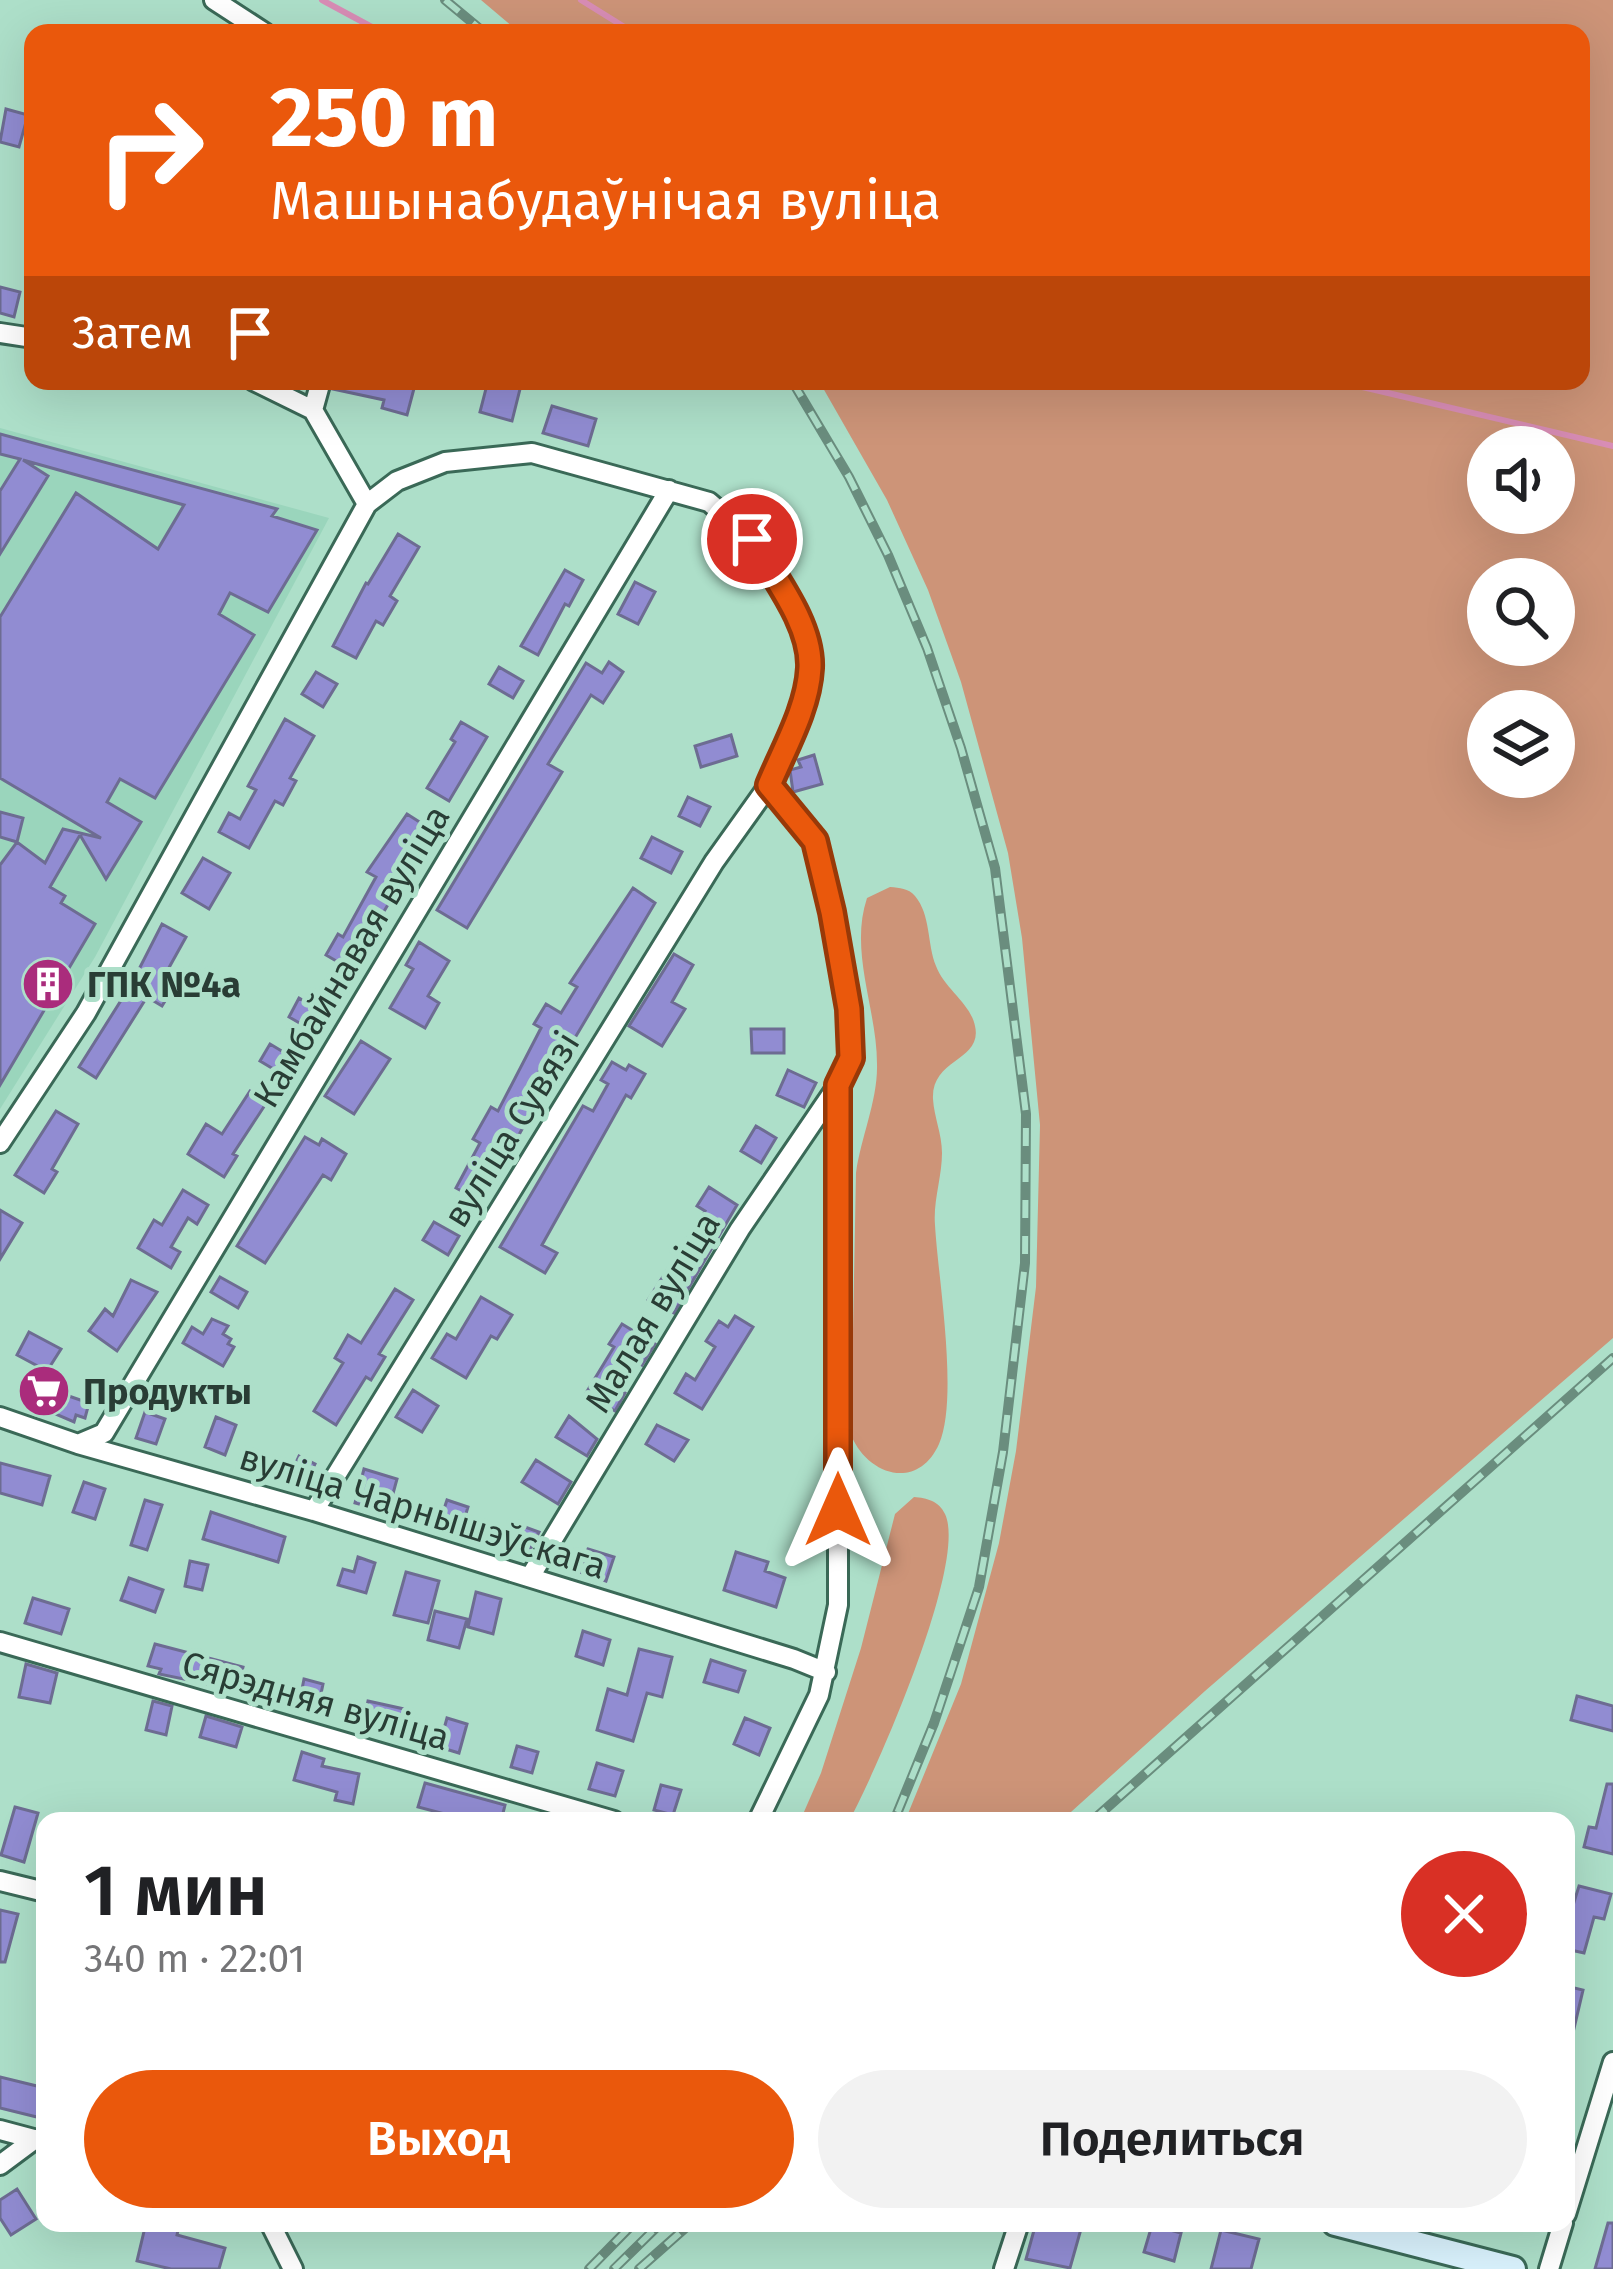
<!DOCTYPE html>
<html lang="ru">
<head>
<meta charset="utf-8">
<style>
	:root { --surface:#fff; --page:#f2f2f2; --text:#202124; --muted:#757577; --accent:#ea580c }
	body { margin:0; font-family:"Fira Sans",sans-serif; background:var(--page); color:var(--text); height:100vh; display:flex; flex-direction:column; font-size:45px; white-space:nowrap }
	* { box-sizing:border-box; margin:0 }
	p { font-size:39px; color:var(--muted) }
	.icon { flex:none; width:66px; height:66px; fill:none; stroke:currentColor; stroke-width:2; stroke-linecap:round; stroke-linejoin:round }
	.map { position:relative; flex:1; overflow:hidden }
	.panel { position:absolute; left:36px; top:1812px; width:1539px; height:420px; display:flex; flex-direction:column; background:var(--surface); border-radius:24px; box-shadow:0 12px 48px #0002 }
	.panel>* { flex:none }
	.top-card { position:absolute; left:24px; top:24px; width:1566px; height:366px; border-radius:24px; box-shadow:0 12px 48px #0002; background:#ea580c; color:#fff; overflow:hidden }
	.buttons { position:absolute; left:1467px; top:426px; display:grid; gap:24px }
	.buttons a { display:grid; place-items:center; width:108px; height:108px; border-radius:50%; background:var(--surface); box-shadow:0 12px 48px #0002; font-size:60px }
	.pin { position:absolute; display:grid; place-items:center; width:102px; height:102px; color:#fff; margin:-51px; border:6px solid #fff; border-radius:50%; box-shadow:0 3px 12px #0007 }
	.me { position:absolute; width:132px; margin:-66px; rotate:0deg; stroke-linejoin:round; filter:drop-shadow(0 0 9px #0008) }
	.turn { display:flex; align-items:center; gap:42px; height:252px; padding:0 48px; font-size:54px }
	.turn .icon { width:156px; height:156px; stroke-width:2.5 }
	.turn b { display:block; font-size:84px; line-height:102px }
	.then { display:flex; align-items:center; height:114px; padding:0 48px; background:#0003; gap:24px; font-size:45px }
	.round { display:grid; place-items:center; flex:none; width:126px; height:126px; border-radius:63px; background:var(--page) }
	.headline { display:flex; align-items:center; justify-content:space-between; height:204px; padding:0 48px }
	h1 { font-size:72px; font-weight:600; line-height:90px }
	.button { display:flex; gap:24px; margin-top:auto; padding:24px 48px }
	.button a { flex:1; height:138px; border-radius:72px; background:var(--accent); color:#fff; font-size:48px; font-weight:600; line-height:138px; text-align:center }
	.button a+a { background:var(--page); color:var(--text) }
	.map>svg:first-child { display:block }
	.built { fill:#9ad5bc }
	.green { fill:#cd9478; fill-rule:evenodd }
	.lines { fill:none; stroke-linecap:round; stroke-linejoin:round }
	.stream { stroke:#d88db5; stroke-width:6 }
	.building { fill:#918cd2; stroke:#6d6c92; stroke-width:3 }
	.street-casing { stroke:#3a6957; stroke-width:24 }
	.secondary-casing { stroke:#3a6957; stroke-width:30 }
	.street { stroke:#fff; stroke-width:18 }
	.secondary { stroke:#daf3fe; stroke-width:24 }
	.rail-casing { stroke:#6a8d7e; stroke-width:10 }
	.rail { stroke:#addfc9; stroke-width:6; stroke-dasharray:18; stroke-linecap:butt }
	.route-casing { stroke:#983908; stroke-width:30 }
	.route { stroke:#ea580c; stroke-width:21 }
	.labels { text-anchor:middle; stroke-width:10; stroke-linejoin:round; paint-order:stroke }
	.street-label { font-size:36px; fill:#293d35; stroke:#addfc9 }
	.poi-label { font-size:36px; font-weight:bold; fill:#293d35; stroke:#addfc9; text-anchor:start }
</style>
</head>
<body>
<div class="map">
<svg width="1613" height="2269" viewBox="0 0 1613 2269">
	<rect width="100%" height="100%" fill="#addfc9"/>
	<!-- built -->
	<path class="built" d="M0,428L329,518L95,957L0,1109Z"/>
	<!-- green -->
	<path class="green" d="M481,0H1613V1338L1205,1691L1061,1821H905L961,1684L999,1543L1016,1451L1036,1287L1040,1125L1022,938L1008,853L961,682L928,590L887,500L819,381H1581V33H520ZM1488,447H1554V513H1488ZM1488,579H1554V645H1488ZM1554,711V777H1488V711Z
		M890,887C900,888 908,888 915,896C931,915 927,944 936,966C944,988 971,1004 975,1026C983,1061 931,1058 933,1099C934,1117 942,1134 942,1153C942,1177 933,1201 935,1225C938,1278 959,1398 939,1444C918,1491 868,1476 851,1435L856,1173C861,1137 878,1100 877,1064C877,1009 849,952 867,898Z
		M914,1497C927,1498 939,1501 945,1514C968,1562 876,1772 849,1821H800L821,1773L861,1648L895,1514Z"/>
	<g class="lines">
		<!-- stream -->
		<path class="stream" d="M322,0L383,33
			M581,0L634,33
			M1337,381L1613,446"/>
	</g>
	<!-- building -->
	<path class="building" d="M6,109L28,115L19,147L0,142Z
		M0,287L20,292L14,317L0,313Z
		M334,381H416L407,415L382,408L384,400L333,389Z
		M488,381L521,385L512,421L480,412Z
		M552,406L596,419L588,446L543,433Z
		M0,434L277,509L272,516L317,530L268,612L230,593L219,614L254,635L155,798L120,779L107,802L141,822L106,879L80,835L50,887L65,896L61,903L95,924L0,1085V865L17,842L45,863L63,829L101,838L0,778V617L76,493L158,549L184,505L23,460L48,476L0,554V491L20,459L0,454Z
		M398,534L419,547L390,596L397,601L383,625L376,621L356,658L333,646L366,583L368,584Z
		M565,570L583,580L569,606L565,604L538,655L521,646Z
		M635,582L655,592L638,624L618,614Z
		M609,662L623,672L603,703L591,695L548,764L562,772L467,928L437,910L586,663L602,673Z
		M499,667L523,681L513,698L489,684Z
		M316,672L337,684L323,707L302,694Z
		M285,719L314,736L290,778L296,781L283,805L275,801L249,848L219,832L229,813L240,819L256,790L248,786Z
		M461,722L487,737L449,801L427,788L455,742L451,739Z
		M731,735L737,756L701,767L695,746Z
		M814,755L822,784L793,792L790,770L801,767L798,760Z
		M688,797L710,807L700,826L679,816Z
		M0,812L23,818L17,842L0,837Z
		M407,814L432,830L350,969L326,955L338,934L343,937L376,877L367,872Z
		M652,837L682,852L671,873L641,858Z
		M203,858L230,873L209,909L182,893Z
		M633,888L655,903L563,1058L551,1051L533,1082L545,1088L506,1158L503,1156L480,1201L456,1188L480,1143L473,1139L491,1107L498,1111L541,1028L534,1024L546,1004L561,1013L577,987L570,983Z
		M162,924L186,937L166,973L178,980L162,1006L147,997L96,1078L79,1067L132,983Z
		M419,942L449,961L428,996L439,1003L425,1028L390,1008L413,969L406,965Z
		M674,954L693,965L672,1002L685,1009L662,1046L629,1026Z
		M299,998L325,1013L315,1032L289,1017Z
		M751,1029H784V1053H752Z
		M361,1041L390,1059L354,1114L325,1096Z
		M270,1044L295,1059L285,1076L260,1061Z
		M612,1062L626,1070L629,1065L645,1074L631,1098L626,1095L542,1245L557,1253L545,1273L500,1247L583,1106L593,1111L608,1084L601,1080Z
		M788,1070L816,1083L804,1107L777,1095Z
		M250,1091L267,1102L233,1154L237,1156L224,1177L188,1154L206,1124L222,1134Z
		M56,1111L78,1124L52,1169L57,1172L44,1193L15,1175Z
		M756,1126L776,1138L761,1163L741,1151Z
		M305,1137L319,1145L322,1139L346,1154L331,1180L323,1175L265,1263L237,1246Z
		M709,1187L737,1205L674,1313L648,1300L705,1211L697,1206Z
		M183,1190L208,1205L197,1224L188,1218L171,1247L180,1252L171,1268L138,1248L154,1220L162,1225Z
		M0,1210L22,1223L0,1259Z
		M434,1222L459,1236L448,1255L423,1240Z
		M220,1277L247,1292L238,1308L211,1292Z
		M131,1280L157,1292L117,1351L89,1331L105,1309L113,1316Z
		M395,1289L413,1300L379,1354L385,1357L371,1380L366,1377L336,1425L314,1411L343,1363L335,1358L348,1335L361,1343Z
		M481,1297L512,1315L497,1339L491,1336L466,1378L432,1358L447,1334L456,1339Z
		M735,1316L753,1327L702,1409L675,1393L686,1374L695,1380L715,1347L706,1341L719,1321L728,1327Z
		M212,1319L228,1326L223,1334L231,1339L228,1344L234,1347L223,1366L183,1343L192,1327L203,1334Z
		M622,1324L655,1344L642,1365L629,1356L612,1385L625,1393L615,1411L586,1393L614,1347L609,1344Z
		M29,1332L61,1349L47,1371L17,1355Z
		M33,1372L64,1382L60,1393L89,1403L85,1418L76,1415L74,1422L23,1400Z
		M413,1390L438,1406L422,1432L396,1417Z
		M145,1412L165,1419L156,1444L136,1438Z
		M569,1416L597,1439L587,1456L556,1437Z
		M216,1417L236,1425L225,1455L205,1447Z
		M657,1425L688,1440L674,1461L646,1444Z
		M299,1456L315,1464L304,1488L288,1480Z
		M536,1460L571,1482L558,1504L522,1482Z
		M0,1463L50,1476L42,1505L0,1493Z
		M364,1469L397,1479L388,1512L355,1503Z
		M84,1482L105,1489L95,1519L73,1512Z
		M145,1500L162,1505L147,1550L131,1545Z
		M447,1500L468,1507L460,1533L438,1527Z
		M211,1512L285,1537L278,1562L203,1539Z
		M514,1523L539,1532L528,1554L506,1546Z
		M588,1549L614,1557L606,1581L580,1572Z
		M736,1552L768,1562L765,1571L785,1578L776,1607L724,1590Z
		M358,1557L375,1563L366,1593L338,1585L343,1569L354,1572Z
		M190,1561L208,1565L202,1590L185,1586Z
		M406,1572L439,1581L428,1623L394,1615Z
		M129,1578L163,1590L155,1612L121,1600Z
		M476,1592L501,1599L493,1634L468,1627Z
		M33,1598L69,1609L61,1634L25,1623Z
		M435,1611L467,1619L459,1648L428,1640Z
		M583,1631L610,1640L603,1665L576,1656Z
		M155,1644L243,1667L237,1690L159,1674L161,1669L148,1666Z
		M639,1649L672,1657L662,1697L647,1693L633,1741L597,1730L608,1689L627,1695Z
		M711,1660L745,1671L738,1692L704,1682Z
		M26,1664L57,1673L50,1703L19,1697Z
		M304,1679L323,1684L318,1708L299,1704Z
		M1577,1696L1613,1706V1731L1571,1720Z
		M153,1701L172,1706L166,1735L146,1730Z
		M368,1701L404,1709L400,1728L364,1719Z
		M206,1716L242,1727L236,1747L200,1737Z
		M447,1718L467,1724L459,1753L439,1747Z
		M745,1718L770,1728L759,1755L734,1744Z
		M517,1746L538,1752L532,1773L511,1767Z
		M302,1752L324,1759L322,1766L359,1774L353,1804L335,1800L337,1792L294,1780Z
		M597,1763L623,1771L615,1796L589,1789Z
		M425,1783L505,1805L501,1821L457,1814L456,1817L418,1807Z
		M1607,1784H1613V1854L1584,1847L1589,1827L1596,1828Z
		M661,1785L681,1790L673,1815L654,1810Z
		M15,1807L38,1813L24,1862L1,1855Z
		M1579,1886L1611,1894L1604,1919L1594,1917L1584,1953L1566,1949V1928Z
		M0,1910L18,1914L5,1962H0Z
		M1566,1986L1583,1990L1572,2037L1566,2036Z
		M0,2077L45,2088V2119L0,2108Z
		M17,2189L36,2219L11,2235L0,2218V2200Z
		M146,2223L179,2226L177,2235L225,2248L219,2269H171L137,2261Z
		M1036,2223L1081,2229L1070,2268L1026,2259Z
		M1608,2223H1613V2269H1595Z
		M1152,2225L1181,2233L1174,2261L1144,2252Z
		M1221,2230L1259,2239L1251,2269H1211Z"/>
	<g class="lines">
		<!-- street casing -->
		<g class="street-casing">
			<path id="street" d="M214,0L265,33
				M0,333L33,338
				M254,381L313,410L367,504L397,481L445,462L532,453L709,502L752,539L801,625L811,665L803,705L769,785L815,841L832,912L849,1009L852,1058L838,1086V1605L819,1695L758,1821
				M313,410L321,381
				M0,1143L86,1013L367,504
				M0,1417L78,1444L314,1511L794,1659L826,1672
				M78,1444L104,1433L669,490
				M314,1511L714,862L769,785
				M530,1577L740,1229L836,1088
				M0,1642L614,1821
				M0,1881L45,1892
				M0,2130L45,2142
				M0,2165L35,2139
				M1566,2214L1613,2062
				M270,2223L293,2269
				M1004,2269L1019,2223
				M1549,2269L1563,2223"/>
		</g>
		<!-- secondary casing -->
		<g class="secondary-casing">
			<path id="secondary" d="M1335,2223L1513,2269"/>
		</g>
		<!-- street -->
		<use href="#street" class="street"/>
		<!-- secondary -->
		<use href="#secondary" class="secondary"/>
		<!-- rail casing -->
		<g class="rail-casing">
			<path id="rail" d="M445,0L485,33
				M792,381L849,477L888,555L927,648L961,748L995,868L1026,1114L1025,1263L1003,1452L979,1587L934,1723L894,1821
				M1092,1821L1613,1358
				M589,2269L634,2223
				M614,2269L661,2223
				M639,2269L691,2223"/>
		</g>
		<!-- rail -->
		<use href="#rail" class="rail"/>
	</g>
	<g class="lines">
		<!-- route casing -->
		<g class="route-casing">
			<path id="route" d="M752,539C773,576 812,624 810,668C808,708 784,749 769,785L815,841L832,912L849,1009L851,1058L838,1085V1510"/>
		</g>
		<!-- route -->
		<use href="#route" class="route"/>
	</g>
	<!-- icons -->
	<defs>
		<g id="building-disc" transform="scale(2.7)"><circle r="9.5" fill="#aa2c7c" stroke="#addfc9"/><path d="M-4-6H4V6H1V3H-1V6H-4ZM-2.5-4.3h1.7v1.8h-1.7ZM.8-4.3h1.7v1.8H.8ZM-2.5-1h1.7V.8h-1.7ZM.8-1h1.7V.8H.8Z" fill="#fff"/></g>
		<g id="supermarket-disc" transform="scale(2.7)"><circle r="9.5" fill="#aa2c7c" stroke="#addfc9"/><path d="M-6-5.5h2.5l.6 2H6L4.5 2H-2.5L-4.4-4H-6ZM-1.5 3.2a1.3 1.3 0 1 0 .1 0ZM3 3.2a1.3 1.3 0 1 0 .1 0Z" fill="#fff"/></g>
	</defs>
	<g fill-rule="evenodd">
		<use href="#building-disc" x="48" y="984"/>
		<use href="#supermarket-disc" x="44" y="1391"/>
	</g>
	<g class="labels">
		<!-- street labels -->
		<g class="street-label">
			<text transform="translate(351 956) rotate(-59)" y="13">Камбайнавая вуліца</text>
			<text transform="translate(511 1129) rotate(-58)" y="13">вуліца Сувязі</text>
			<text transform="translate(652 1312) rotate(-59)" y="13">Малая вуліца</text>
			<text transform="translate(423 1511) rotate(17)" y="13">вуліца Чарнышэўскага</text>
			<text transform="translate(316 1700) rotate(16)" y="13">Сярэдняя вуліца</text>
		</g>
		<!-- poi labels -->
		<g class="poi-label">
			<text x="87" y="997">ГПК №4а</text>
			<text x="83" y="1404">Продукты</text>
		</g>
	</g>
</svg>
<div class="buttons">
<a><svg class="icon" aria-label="sound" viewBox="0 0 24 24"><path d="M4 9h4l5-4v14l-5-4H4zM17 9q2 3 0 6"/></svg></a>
<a><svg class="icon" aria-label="search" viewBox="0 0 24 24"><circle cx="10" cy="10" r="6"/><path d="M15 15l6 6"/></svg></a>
<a><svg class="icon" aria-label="layers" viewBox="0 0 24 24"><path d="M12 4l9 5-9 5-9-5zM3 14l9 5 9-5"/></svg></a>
</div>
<div class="pin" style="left:752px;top:539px;background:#d93025"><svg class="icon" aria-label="arrive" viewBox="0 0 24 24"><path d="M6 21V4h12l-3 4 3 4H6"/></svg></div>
<svg class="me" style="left:838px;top:1510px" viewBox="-20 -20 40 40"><path d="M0-17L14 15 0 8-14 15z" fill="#ea580c" stroke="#fff" stroke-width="4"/></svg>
<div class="top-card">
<div class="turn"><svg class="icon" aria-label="right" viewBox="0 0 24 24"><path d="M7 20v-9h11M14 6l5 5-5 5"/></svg><div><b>250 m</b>Машынабудаўнічая вуліца</div></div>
<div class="then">Затем<svg class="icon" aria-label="arrive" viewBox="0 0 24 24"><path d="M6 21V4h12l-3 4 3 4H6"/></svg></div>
</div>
<section class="panel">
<div class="headline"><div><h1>1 мин</h1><p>340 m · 22:01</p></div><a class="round" style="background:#d93025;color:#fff"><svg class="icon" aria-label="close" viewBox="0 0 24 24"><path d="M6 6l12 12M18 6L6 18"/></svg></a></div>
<div class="button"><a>Выход</a><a>Поделиться</a></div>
</section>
</div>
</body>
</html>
